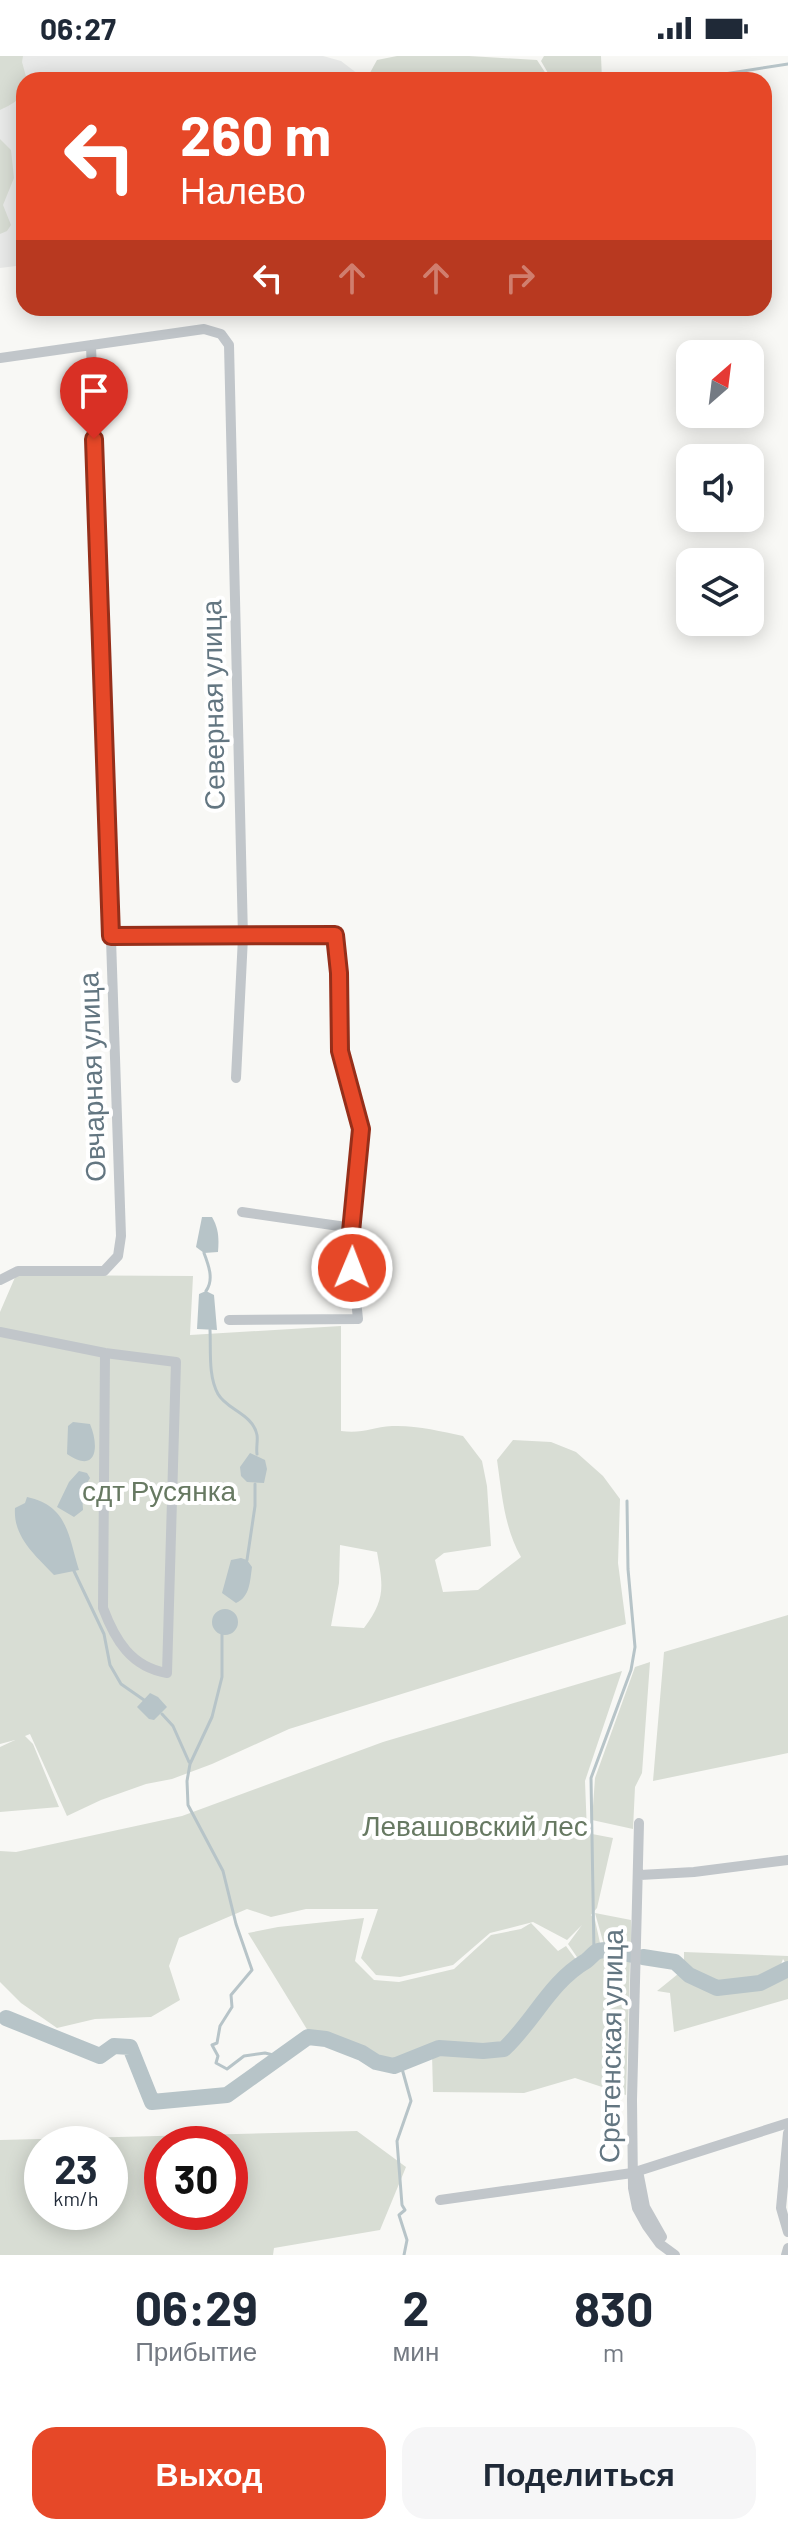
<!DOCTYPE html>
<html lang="ru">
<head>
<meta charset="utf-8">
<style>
	:root { --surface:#fff; --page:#f6f6f7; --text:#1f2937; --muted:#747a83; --accent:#e64828 }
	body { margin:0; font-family:Barlow,sans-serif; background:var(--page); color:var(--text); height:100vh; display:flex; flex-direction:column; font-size:30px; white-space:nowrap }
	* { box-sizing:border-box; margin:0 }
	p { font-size:26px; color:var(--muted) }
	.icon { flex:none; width:44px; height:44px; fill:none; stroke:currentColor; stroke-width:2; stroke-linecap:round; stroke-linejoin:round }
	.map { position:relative; height:2199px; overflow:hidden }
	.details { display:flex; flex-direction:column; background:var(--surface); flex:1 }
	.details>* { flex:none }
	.top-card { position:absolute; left:16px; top:16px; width:756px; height:244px; border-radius:24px; box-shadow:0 4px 20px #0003; background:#e64828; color:#fff; overflow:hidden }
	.needle { width:52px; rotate:28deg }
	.controls { position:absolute; left:676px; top:284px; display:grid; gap:16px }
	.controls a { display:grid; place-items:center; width:88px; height:88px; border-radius:16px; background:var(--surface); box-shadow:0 4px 20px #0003; font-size:40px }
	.speed { position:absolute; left:24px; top:2070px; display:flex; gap:16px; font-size:40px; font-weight:700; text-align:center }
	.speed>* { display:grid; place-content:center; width:104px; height:104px; border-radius:50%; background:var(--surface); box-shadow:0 4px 20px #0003; line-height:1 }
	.speed small { font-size:20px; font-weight:400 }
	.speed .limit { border:12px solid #d22; background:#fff; color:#111 }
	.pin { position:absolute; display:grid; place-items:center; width:68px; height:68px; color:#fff; margin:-82px -34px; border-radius:50% 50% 50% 0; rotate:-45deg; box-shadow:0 0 8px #0007 }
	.pin .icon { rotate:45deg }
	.me { position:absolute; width:88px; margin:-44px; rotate:1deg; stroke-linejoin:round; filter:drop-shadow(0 0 6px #0008) }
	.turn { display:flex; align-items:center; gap:28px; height:168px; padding:0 32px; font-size:36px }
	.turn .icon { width:104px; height:104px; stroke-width:2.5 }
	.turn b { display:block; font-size:56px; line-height:68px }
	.lanes { display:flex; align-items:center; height:76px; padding:0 32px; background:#0003; justify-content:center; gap:40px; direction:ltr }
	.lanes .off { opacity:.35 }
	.eta { display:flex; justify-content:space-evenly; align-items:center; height:136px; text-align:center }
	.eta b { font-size:48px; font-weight:700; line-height:56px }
	.button { display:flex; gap:16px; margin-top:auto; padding:16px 32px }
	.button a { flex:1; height:92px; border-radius:24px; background:var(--accent); color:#fff; font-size:32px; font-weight:700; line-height:92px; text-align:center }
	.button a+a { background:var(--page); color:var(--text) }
	.status { display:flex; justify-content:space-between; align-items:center; height:56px; padding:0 40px; background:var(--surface); direction:ltr }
	.status svg { height:22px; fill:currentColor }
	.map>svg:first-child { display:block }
	.built { fill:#e9eae9 }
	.green { fill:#d8ddd4; fill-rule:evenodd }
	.water { fill:#b7c4c8 }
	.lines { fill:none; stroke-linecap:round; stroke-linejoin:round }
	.stream { stroke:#b7c4c8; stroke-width:3 }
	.river { stroke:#b7c4c8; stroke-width:16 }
	.minor { stroke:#c1c6ca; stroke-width:10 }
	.route-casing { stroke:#962f1a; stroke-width:20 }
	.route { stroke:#e64828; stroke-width:14 }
	.labels { text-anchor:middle; stroke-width:8; stroke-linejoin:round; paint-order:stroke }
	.street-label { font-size:28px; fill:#637681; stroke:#fff }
	.park-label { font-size:28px; fill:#677962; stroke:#fff }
</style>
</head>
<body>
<div class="status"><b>06:27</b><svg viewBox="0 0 49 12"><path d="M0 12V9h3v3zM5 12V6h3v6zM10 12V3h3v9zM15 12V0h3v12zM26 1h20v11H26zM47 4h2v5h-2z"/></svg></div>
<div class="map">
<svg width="788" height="2199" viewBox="0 0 788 2199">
	<rect width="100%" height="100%" fill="#f8f8f5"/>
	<!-- built -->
	<path class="built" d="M0,0H323L341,5L358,18L360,24H24V209L0,212Z"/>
	<!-- green -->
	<path class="green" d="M0,0H23L22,6L27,24H24C24,43 16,46 0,54Z
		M397,0H469L537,4L550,24H366L377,4Z
		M544,0H601L602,24H552L541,5Z
		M0,83L11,94L14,122L3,149L11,169L7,175L0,178Z
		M16,1219L193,1220L190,1279L341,1270V1375C363,1378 372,1371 392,1370C416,1369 440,1375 463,1380L482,1405L487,1430L491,1490L444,1497L435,1504L443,1536L478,1534L521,1501C504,1471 502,1438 497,1404L513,1384L551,1386L576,1396L603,1420L620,1443L618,1507L626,1568L289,1673L212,1708L172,1723L146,1728L101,1744L67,1760L30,1678L25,1680L33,1688L59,1751L0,1756V1691L15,1684L0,1688V1256ZM340,1489L377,1496C383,1530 386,1543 364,1572L331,1570L339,1527Z
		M788,1559V1697L653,1725L664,1596Z
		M650,1606L642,1717L635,1731L633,1773L592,1764L595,1722L635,1611Z
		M622,1615L585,1725L587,1777L613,1782L597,1852L591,1859L595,1864L600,1887L594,1897L579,1904L568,1888L582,1869L567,1884L533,1866L490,1877L453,1909L400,1921L376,1919L361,1902L378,1853H306L271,1861L247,1853L179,1882L169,1910L180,1944L151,1961L95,1963L57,1972L21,1947L0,1926V1795L16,1796L182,1760L383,1686Z
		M595,1857L631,1864L632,1898L604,1889Z
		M364,1862L355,1905L374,1924L399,1926L454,1913L491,1879L521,1873L531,1867L558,1895L566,1890L577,1905L541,1937L538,1946L525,1959L520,1970L502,1990L486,1992L432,1989L414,1994L404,2005L384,2003L370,1993L308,1975L248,1877L278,1871Z
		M684,1896L788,1900V1911L783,1903C776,1928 733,1933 711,1928C702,1926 693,1917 684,1912Z
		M605,1900L630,1905L626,2039L575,2022L524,2037L433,2036L432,1998L506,1997L572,1916Z
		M784,1916L788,1918V1943L674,1976L670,1937L657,1935L678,1918L717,1935L761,1930Z
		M357,2075L406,2111L380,2174L274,2192L273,2199H0V2084ZM42,2088H110V2156H42ZM162,2088H230V2156H162Z"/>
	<!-- water -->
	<path class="water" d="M202,1161H212C219,1173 219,1183 218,1196L204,1197L196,1191Z
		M206,1235L214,1239L217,1274L197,1273L199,1238Z
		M73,1366L90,1368C99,1389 98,1419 67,1398L68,1370Z
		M250,1397L265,1404L267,1413L264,1427L247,1426L241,1420L240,1411Z
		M79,1415L87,1417L90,1422L82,1436L83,1454L74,1461L57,1451L69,1426Z
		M27,1441C68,1450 68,1479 79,1514L54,1519C35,1499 13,1481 15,1452L25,1447Z
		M241,1502L247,1504L252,1511C250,1525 250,1541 236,1547L222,1537L231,1504Z
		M212 1566a13 13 0 1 1 26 0a13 13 0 1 1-26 0Z
		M150,1637L158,1641L167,1651L154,1664L149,1663L137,1651Z"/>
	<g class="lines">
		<!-- stream -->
		<path class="stream" d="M686,24L788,8
			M204,1197C209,1210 214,1224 206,1235
			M210,1274C211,1294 208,1320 218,1338C227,1354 253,1358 257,1379C258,1384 256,1392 257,1398
			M247,1504L255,1450V1428
			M74,1515L104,1578L110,1609L121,1628L144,1644
			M222,1578V1621L212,1661L190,1708L187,1725L188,1749L223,1815L236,1868L252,1914L231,1939L232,1951L220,1970L217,1987L212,1989L218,2000L216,2007L227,2013L244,2000L265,1997L282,2001
			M162,1658L173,1670L189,1706
			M594,1897L591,1722L631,1614L635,1591L628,1513L627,1445
			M401,2009L411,2045L397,2085L402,2149L405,2154L399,2159L407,2184L404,2199"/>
		<!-- river -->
		<path class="river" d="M643,1901L675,1906L689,1919L717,1932L760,1927L788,1913
			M6,1962L100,2000L114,1990L130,1991L152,2046L227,2039L308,1981L326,1983L362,1997L376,2006L394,2010L439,1992L483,1995L504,1993C534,1965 550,1926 586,1905C589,1903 593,1898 596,1896C606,1891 623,1897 633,1899"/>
		<!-- minor -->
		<path class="minor" d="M0,302L204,273L221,278L229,289L243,881L236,1022
			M111,880L335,879L339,917L340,995L361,1073L350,1186L358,1263L229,1264
			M242,1156L353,1172
			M0,1224L18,1215H104L118,1200L121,1180L91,289
			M0,1276L105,1297L176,1306L167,1617C131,1611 115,1584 103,1552L105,1297
			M639,1767L632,2044L633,2132L637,2152L647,2170L660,2188L675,2199
			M640,1819L694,1816L788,1804
			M788,2077L781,2152L788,2176
			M639,2120L645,2151L662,2181
			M440,2144L632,2117L788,2067
			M786,2199L788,2192"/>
	</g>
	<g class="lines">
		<!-- route casing -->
		<g class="route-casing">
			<path id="route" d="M94,383L111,880L335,879L339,917L340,995L361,1073L350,1186L352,1212"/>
		</g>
		<!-- route -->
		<use href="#route" class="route"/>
	</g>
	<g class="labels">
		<!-- street labels -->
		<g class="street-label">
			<text transform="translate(213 649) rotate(-91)" y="10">Северная улица</text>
			<text transform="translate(92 1021) rotate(-92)" y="10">Овчарная улица</text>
			<text transform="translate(611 1990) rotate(-89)" y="10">Сретенская улица</text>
		</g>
		<!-- park labels -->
		<g class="park-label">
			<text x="159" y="1445">сдт Русянка</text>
			<text x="475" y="1780">Левашовский лес</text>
		</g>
	</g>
</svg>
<div class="controls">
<a><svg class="needle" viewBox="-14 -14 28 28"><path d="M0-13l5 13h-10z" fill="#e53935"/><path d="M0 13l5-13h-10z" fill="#747a83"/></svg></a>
<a><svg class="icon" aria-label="sound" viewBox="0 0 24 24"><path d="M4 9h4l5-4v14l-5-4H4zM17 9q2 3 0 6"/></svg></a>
<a><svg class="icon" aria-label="layers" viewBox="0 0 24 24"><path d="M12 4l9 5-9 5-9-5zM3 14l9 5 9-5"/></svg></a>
</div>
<div class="speed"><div>23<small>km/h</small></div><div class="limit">30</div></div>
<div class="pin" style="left:94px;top:383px;background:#d93025"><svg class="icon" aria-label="arrive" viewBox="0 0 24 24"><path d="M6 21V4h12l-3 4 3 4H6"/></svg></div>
<svg class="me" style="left:352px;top:1212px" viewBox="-20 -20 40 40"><circle r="17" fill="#e64828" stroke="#fff" stroke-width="3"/><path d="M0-11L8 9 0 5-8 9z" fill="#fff"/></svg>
<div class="top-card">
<div class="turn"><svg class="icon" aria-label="left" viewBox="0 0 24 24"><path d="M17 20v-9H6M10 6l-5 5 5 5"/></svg><div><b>260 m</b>Налево</div></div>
<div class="lanes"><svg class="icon" aria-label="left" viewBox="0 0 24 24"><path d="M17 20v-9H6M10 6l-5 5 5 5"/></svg><svg class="icon off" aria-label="ahead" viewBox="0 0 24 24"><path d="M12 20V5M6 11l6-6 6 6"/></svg><svg class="icon off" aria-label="ahead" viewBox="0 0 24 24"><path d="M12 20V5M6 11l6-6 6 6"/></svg><svg class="icon off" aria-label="right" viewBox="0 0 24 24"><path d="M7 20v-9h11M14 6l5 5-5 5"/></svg></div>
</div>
</div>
<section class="details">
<div class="eta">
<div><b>06:29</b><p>Прибытие</p></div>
<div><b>2</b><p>мин</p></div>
<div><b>830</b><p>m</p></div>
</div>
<div class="button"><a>Выход</a><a>Поделиться</a></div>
</section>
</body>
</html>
